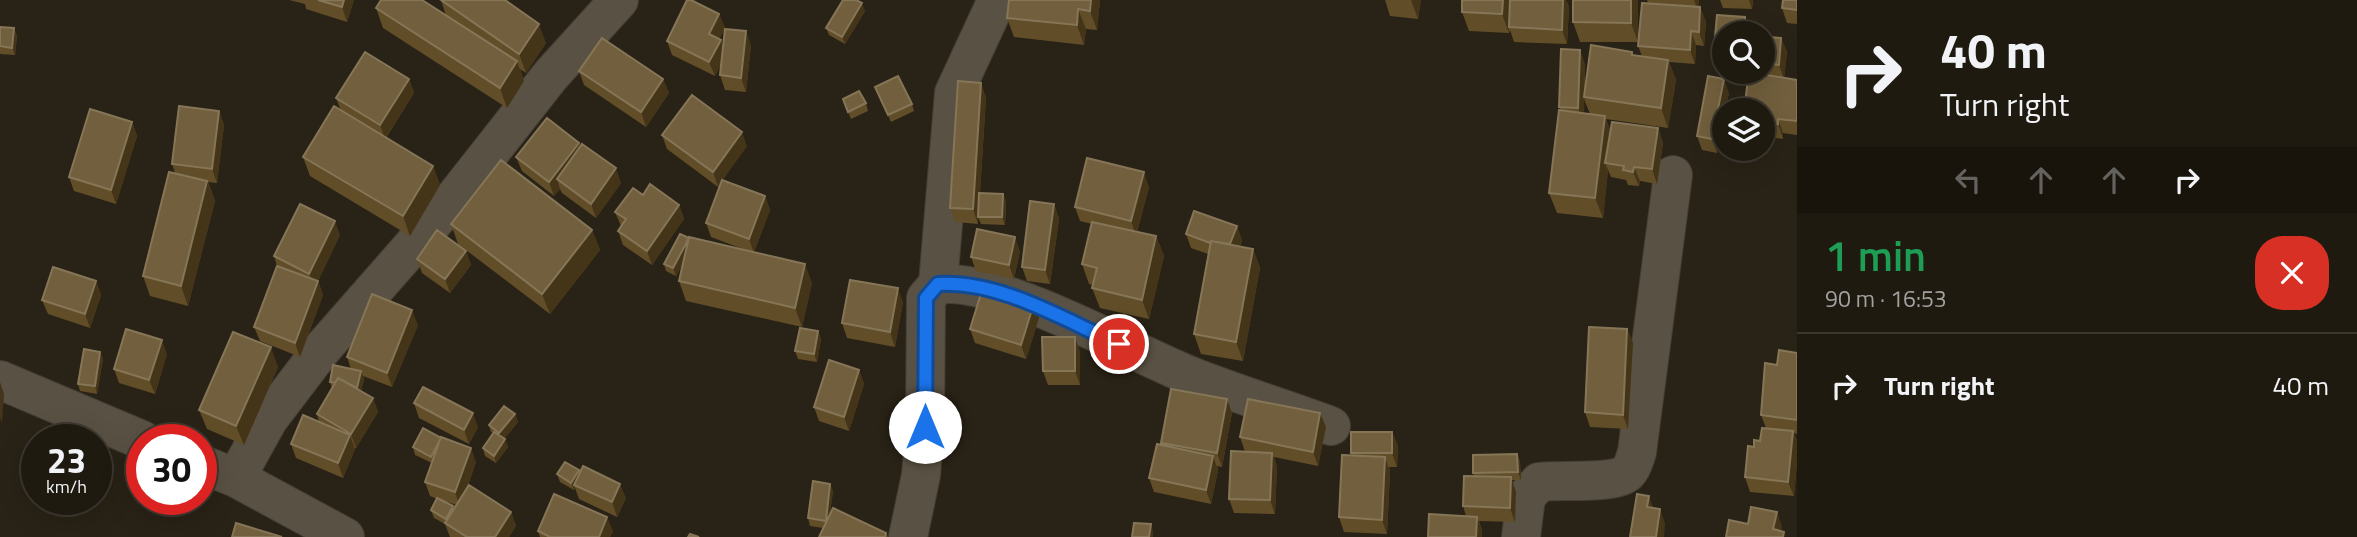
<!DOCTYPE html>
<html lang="en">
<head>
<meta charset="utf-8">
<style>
	:root { --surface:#1f1a10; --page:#2c271e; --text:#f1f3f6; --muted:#a1a19f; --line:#3c3830 }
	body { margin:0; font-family:"Titillium Web",sans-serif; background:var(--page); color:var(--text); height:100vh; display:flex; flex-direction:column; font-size:26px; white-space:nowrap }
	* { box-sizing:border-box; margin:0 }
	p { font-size:23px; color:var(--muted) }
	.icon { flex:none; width:38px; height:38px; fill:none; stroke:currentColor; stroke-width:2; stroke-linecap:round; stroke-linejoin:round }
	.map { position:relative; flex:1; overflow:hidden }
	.drawer { display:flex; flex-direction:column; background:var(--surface); width:560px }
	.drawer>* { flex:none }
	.banner { background:#1f1a10; color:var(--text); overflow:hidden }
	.controls { position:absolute; left:1712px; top:21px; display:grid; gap:14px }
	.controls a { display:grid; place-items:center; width:63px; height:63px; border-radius:50%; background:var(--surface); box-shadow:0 7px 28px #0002,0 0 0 2px var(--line); font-size:35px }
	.speed { position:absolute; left:21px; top:424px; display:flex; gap:14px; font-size:35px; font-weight:700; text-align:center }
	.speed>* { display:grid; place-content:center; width:91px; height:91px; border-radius:50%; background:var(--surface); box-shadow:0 7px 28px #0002,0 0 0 2px var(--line); line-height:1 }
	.speed small { font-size:18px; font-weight:400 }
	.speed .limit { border:10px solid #d22; background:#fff; color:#111 }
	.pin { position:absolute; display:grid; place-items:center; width:60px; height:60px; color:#fff; margin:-30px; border:4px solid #fff; border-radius:50%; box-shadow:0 2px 7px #0007 }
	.me { position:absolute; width:77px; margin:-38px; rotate:0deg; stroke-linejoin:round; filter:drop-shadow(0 0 5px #0008) }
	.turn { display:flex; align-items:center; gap:24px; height:147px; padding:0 28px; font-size:32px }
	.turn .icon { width:91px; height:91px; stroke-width:2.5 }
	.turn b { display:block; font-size:49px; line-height:60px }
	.lanes { display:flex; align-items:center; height:66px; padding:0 28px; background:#0003; justify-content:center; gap:35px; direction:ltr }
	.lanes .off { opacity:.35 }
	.round { display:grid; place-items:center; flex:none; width:74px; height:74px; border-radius:28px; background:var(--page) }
	.head { display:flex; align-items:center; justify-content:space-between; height:119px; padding:0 28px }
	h1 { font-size:42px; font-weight:600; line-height:52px; color:#1e9e55 }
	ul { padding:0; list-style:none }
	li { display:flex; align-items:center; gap:21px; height:105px; padding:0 28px; border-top:2px solid var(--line) }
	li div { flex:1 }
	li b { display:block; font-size:26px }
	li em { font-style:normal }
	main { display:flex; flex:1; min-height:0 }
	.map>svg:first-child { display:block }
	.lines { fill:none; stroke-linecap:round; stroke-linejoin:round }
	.minor-casing { stroke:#443e35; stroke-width:40 }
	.minor { stroke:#595143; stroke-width:38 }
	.wall { fill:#614d28; fill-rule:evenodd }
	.shaded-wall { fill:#443518 }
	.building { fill:#715f3d; stroke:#867658; stroke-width:2 }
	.route-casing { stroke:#114b97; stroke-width:18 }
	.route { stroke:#1a73e8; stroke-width:12 }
</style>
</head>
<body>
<main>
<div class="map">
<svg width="1797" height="537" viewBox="0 0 1797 537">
	<rect width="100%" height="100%" fill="#292216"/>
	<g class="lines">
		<!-- minor casing -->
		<g class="minor-casing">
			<path id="minor" d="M938,284L954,93L997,0
				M0,380L142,440
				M201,464L236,478L345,537
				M236,478L268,420L322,349L451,202L551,75L619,0
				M908,537L921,475L925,427L926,298L938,284C1004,279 1121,347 1186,374C1233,393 1283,408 1331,426
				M1521,537L1526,497L1539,482C1559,479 1617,485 1628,472C1633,467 1635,458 1637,452L1673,175"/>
		</g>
		<!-- minor -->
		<use href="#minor" class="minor"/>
	</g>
	<!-- wall -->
	<path class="wall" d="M289,0H354L347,22L306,9L305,4Z
		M441,0L546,43L526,73L520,69L524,81L507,108L383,28L376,8L446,16Z
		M1100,0L1097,30L1086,29L1084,45L1014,37L1007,18Z
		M1385,0H1421L1418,19L1390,16Z
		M1462,0H1566L1569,7L1567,44L1514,42L1510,30L1509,33L1469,31L1462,12Z
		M1573,0H1638V42H1580L1573,22Z
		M1647,0H1699L1698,7H1700L1706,22L1704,46L1696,45L1695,64L1669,62L1676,80L1668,128L1606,119L1610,130L1658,128L1663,143L1657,184L1640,181L1639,186L1628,185L1626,180L1611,177L1608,170L1603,218L1557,213L1549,193L1560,110L1559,107L1585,64V93L1632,52L1633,55L1642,56L1638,46L1648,3ZM1584,99L1590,114L1584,113Z
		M1720,0H1753L1752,9L1723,8Z
		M1797,0V24L1787,23L1782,8Z
		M865,11L845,44L829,35L826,28Z
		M719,14L725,28L719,39L721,40L723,46L751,45L746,92L725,90L720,75L721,63L715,76L672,55L667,41Z
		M1717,15L1745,17L1751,32L1750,33H1724V72H1762V36L1781,38L1787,52L1784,78L1797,80V135L1783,133V139L1769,137L1768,145L1762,144V110H1744L1749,76L1718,73L1713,59Z
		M0,27L14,28L17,36L15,55L0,54Z
		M579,71L663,79L669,93L646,127L584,85Z
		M409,79L414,93L386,138L433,166L440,185L410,236L310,176L303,157L341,111L336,98Z
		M875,87L912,104L914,111L891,122Z
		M1729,93L1725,110H1724V119L1717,153L1702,150L1697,136Z
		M986,97L980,193L1003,194L1006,201L1005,225L981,224L978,217V224L955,222L950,208Z
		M843,99L866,103L868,111L851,119Z
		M219,111L224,125L217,183L208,182L215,201L188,306L150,296L143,276L175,173L172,164Z
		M132,122L137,136L116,204L74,191L69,177Z
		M662,135L747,146L722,180L765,196L770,210L754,252L812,283L802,327L686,301L679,281L683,263L676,276L666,271L664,264L688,238L748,251L711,237L706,223L722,181L718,187L667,149Z
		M579,143L580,146L621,183L596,218L562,193L560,189L554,196L522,171L516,157Z
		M1149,187L1137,232L1156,236L1164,256L1149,319L1100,308L1092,288L1093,285L1089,284L1082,264L1092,224L1080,221L1075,207Z
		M643,195L679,205L684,219L652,265L623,245L618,231L621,226L615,212Z
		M1054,204L1059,219L1050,284L1027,281L1022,267Z
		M451,224L592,230L600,250L550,314L458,244Z
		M1237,226L1242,241L1240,246L1253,249L1260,268L1243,361L1201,354L1194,334L1208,254L1191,248L1186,234Z
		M340,235L318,281L323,295L300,357L260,341L254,327L277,266L274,256Z
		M466,251L471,265L450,293L422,273L417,259Z
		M1020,251L1014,279L976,271L971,257Z
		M96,281L101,295L90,328L48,314L42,300Z
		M903,302L895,347L847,338L842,323Z
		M1034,303L1039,318L1026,359L975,343L970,329Z
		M418,325L392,387L363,376L364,379L361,391L373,398L378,412L356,448H355V449L343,478L296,458L291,444L319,422L317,414L332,388L330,382L351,369L347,357Z
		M1627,329L1633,343L1628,429L1590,427L1585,412Z
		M818,331L821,339L817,362L798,359L795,351Z
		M1075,337L1080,352V385H1048L1043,371Z
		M100,352L103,359L97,394L80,391L78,384Z
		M1797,353V434L1794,433L1797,441V462L1794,496L1750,492L1745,477L1754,447L1760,441L1766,428L1761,415L1777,365Z
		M167,354L155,394L119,383L114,369Z
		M278,367L244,445L207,429L199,410Z
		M859,370L864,384L849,431L819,421L814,407Z
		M414,403L478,427L469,444L419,418Z
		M1232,413L1222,467L1217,466L1218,470L1211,504L1154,492L1149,478L1162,445L1161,443Z
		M1320,413L1326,427L1318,466L1274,457L1277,467L1275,514L1234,513L1229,499L1245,452L1240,437Z
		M515,414L518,422L504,439L508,447L496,463L485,456L483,448L493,433L491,432L489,425Z
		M1392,432L1398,446L1397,467H1389L1390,472L1387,534L1344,532L1339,517L1352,456L1351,453Z
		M413,447L476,462L466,491L511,512L516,526L509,537H450L445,524L434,518L431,510L437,499L430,496L425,482L432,463L415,455ZM440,500L457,505L454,509L453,506Z
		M1517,454L1520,462L1521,480H1512L1516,492L1515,522L1479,521L1482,531V537H1428L1466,516L1463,506L1474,476L1473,473Z
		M580,472L626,498L617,517L579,499L575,488L574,490L560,482L557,474Z
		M830,484L833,491L830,513L886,533L888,537H819L823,528L810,526L808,518Z
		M538,531H613L610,537H540Z"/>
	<!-- shaded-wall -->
	<path class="shaded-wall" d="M344,0H354L347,22L342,7Z
		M1091,0H1100L1097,30L1090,11Z
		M1411,0H1421L1418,19Z
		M1503,0H1511L1509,27V33L1502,14Z
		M1563,0H1566L1569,7L1567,44L1562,30Z
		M1631,0H1638V42L1631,23Z
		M1694,0H1699L1698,11Z
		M1749,0H1753L1752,9Z
		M862,3L865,11L845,44L842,37Z
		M1700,7L1706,22L1704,46L1699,32Z
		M1078,9L1086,29L1084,45L1077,25Z
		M719,14L725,28L715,49L709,34Z
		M1745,17L1751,32L1750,33H1744Z
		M539,24L546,43L526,73L519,54Z
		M14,28L17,36L15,55L12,48Z
		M746,31L751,45L746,92L741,78Z
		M1691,31L1696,45L1695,64L1690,50Z
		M1781,38L1787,52L1784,79L1779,65Z
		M721,40L726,54L715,76L709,62Z
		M1580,50L1585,64L1584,122L1578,108Z
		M1668,60L1676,80L1668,128L1661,108Z
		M517,61L524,81L507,108L500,88Z
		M409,79L414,93L385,139L380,125Z
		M663,79L669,93L646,127L641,112Z
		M1724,79L1729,93L1725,110H1724V119L1717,153L1712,139Z
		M981,83L986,97L978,224L973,209Z
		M219,111L224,125L217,183L212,169Z
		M1605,116L1612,135L1605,163L1608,170L1603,218L1595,198Z
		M1778,119L1783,133V139L1778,124Z
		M132,122L137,136L116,204L111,190Z
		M1764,122L1769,137L1768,145L1763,131Z
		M1658,128L1663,143L1657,184L1652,169Z
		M742,132L747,146L718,187L713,172Z
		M579,143L585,157L557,179L560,189L554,196L549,182Z
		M433,166L440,185L410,236L403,216Z
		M1634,167L1640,181L1639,186L1633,172Z
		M616,168L621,183L596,218L591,204Z
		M1144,172L1149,187L1136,235L1131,221Z
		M207,181L215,201L188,306L181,286Z
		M1003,194L1006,201L1005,225L1002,217Z
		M765,196L770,210L754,253L749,239Z
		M1054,204L1059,219L1050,284L1045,270Z
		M679,205L684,219L652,265L647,251Z
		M335,221L340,235L315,288L309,274Z
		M1237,226L1242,241L1233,263L1228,249Z
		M592,230L600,250L550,314L542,294Z
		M1156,236L1164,256L1149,319L1142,300Z
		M1015,237L1020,251L1014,279L1009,265Z
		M689,238L692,246L676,276L673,268Z
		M1253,249L1260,268L1243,361L1236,342Z
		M466,251L471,265L450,293L445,279Z
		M805,264L812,283L802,327L795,308Z
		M96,281L101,295L90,328L85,314Z
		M318,281L323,295L300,357L295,343Z
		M898,288L903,302L895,347L890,332Z
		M1034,303L1039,318L1026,359L1021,345Z
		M412,310L418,325L392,387L387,373Z
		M1627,329L1633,343L1628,429L1623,415Z
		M818,331L821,339L817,362L814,354Z
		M1075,337L1080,352V385L1075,371Z
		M162,340L167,354L155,394L149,380Z
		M271,347L278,367L244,445L236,426Z
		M100,352L103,359L97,394L95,386Z
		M859,370L864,384L849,431L844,417Z
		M361,371L364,379L360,395L357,388Z
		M0,382L4,394L2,424L0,418Z
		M373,398L378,412L356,448L351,434Z
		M1227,399L1232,413L1222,467L1217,453Z
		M473,413L478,427L469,444L464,430Z
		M1320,413L1326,427L1318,466L1313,452Z
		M515,414L518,422L502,441L499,433Z
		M1793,431L1797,441V462L1794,496L1788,482Z
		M1392,432L1398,446L1397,467L1392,453Z
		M350,435L355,449L343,478L338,463Z
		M505,439L508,447L496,463L494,456Z
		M471,448L476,462L460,507L455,492Z
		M1272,453L1277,467L1275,514L1270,500Z
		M1517,454L1520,462L1521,480L1518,472Z
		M1213,456L1218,470L1211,504L1206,490Z
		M1385,457L1390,472L1387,534L1382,520Z
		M579,470L582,478L574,485L575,488L574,490L571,483Z
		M1511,477L1516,492L1515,522L1510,508Z
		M620,484L626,498L617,517L612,502Z
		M830,484L833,491L828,528L826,521Z
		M1649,496L1654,510L1647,507Z
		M1660,509L1665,523L1664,537H1656Z
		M511,512L516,526L509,537H495Z
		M1777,512L1782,526L1780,537L1773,529Z
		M607,517L613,531L610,537H599Z
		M1477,517L1482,531V537H1476Z
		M1151,524L1153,532V537H1149Z"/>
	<!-- building -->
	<path class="building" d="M318,0H344L342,7Z
		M381,0H422L517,61L500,88L376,8Z
		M441,0H505L539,24L519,54Z
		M687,0H691L719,14L709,34L721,40L709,62L667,41Z
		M843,0H856L862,3L842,37L826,28Z
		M1009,0H1091L1090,11L1078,9L1077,25L1007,18Z
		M1462,0H1503L1502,14L1462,12Z
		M1510,0H1563L1562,30L1509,27Z
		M1573,0H1631V23L1573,22Z
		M1783,0H1797V10L1782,8Z
		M1642,3L1700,7L1699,32L1691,31L1690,50L1638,46Z
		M1717,15L1745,17L1744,33H1724V60L1713,59Z
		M0,27L14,28L12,48L0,46Z
		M725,29L746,31L741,78L720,75Z
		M1762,36L1781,38L1779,65L1762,63Z
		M602,38L663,79L641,112L579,71Z
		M1591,45L1632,52V55L1668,60L1661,108L1584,97Z
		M1561,49L1580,50L1578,108L1559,107Z
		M365,52L409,79L380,125L336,98Z
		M1749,72L1797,80V121L1778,119V124L1764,122L1762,131V110H1744Z
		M898,76L912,104L888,115L875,87Z
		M1708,76L1724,79L1712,139L1697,136Z
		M958,81L981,83L973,209L950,208Z
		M859,91L866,103L848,112L843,99Z
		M692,95L742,132L713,172L662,135Z
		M179,106L219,111L212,169L172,164Z
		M334,106L433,166L403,216L303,157Z
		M90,109L132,122L111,190L69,177Z
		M1559,110L1605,116L1595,198L1549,193Z
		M547,118L579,143L549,182L516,157Z
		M1612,122L1658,128L1652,169L1634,167L1633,172L1623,170L1624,166L1605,163Z
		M582,144L616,168L591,204L557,179Z
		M1087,158L1144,172L1131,221L1075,207Z
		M501,160L592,230L542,294L451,224Z
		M169,172L207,181L181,286L143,276Z
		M722,180L765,196L749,239L706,223Z
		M650,184L679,205L647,251L618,231L626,219L615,212L633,188L643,195Z
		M979,193L1003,194L1002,217H978Z
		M1030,201L1054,204L1045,270L1022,267Z
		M300,204L335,221L309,274L274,256Z
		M1194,211L1237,226L1230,244L1211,241L1210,243L1186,234Z
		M1092,222L1156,236L1142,300L1092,288L1097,268L1082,264Z
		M977,229L1015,237L1009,265L971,257Z
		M437,230L466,251L445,279L417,259Z
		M680,234L689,238L673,268L664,264Z
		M689,237L805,264L795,308L679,281Z
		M1211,241L1253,249L1236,342L1194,334Z
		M277,266L318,281L295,343L254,327Z
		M53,267L96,281L85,314L42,300Z
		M850,280L898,288L890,332L842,323Z
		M983,287L1034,303L1021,345L970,329Z
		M372,294L412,310L387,373L347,357Z
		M1589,327L1627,329L1623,415L1585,412Z
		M800,328L818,331L814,354L795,351Z
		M126,329L162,340L149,380L114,369Z
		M233,332L271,347L236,426L199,410Z
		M1042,337H1075V371H1043Z
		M84,349L100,352L95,386L78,384Z
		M1779,350L1797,353V420L1761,415L1765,363L1777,365Z
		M829,360L859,370L844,417L814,407Z
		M333,365L361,371L357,388L338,378L335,383L330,382Z
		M338,378L373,398L351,434L317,414Z
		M423,387L473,413L464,430L414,403Z
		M1171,389L1227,399L1217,453L1161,443Z
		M1248,399L1320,413L1313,452L1240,437Z
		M504,406L515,414L499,433L489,425Z
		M303,415L350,435L338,463L291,444Z
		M423,428L441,438L431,457L413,447Z
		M1762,428L1793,431L1788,482L1745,477L1748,446L1754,447V440L1760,441Z
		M494,432L505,439L494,456L483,448Z
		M1351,432H1392V453H1351Z
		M441,437L471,448L455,492L425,482Z
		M1157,444L1213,456L1206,490L1149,478Z
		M1231,451L1272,453L1270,500L1229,499Z
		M1517,454L1518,472L1473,473V455Z
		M1342,455L1385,457L1382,520L1339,517Z
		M565,462L579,470L571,483L557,474Z
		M583,466L620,484L612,502L574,485Z
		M1464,476L1511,477L1510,508L1463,506Z
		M813,481L830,484L826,521L808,518Z
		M469,485L511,512L495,537H467L445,523Z
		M554,494L607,517L599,537H550L538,531Z
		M1637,494L1649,496L1647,507L1660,509L1656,537H1630Z
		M437,498L453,506L446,519L431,510Z
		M1751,507L1777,512L1773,529L1784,532L1783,537H1726L1729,520L1748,524Z
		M833,508L886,533L885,537H819Z
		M1429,514L1477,517L1476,537H1428Z
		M236,523L282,537H232Z
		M1134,523L1151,524L1149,537H1132Z
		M690,534L699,537H688Z"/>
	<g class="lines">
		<!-- route casing -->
		<g class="route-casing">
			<path id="route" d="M925,427L926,298L938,284C1000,280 1064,320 1119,344"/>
		</g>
		<!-- route -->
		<use href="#route" class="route"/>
	</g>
</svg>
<div class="controls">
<a><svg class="icon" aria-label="search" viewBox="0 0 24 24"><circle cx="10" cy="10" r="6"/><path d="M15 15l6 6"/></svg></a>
<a><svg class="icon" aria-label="layers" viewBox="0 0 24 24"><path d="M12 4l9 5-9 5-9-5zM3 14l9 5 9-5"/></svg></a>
</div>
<div class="speed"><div>23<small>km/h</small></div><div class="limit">30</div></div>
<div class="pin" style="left:1119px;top:344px;background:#d93025"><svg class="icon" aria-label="arrive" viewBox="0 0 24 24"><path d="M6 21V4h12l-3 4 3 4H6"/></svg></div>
<svg class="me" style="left:925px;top:427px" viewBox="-20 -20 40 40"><circle r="19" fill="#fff"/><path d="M0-13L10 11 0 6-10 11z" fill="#1a73e8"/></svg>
</div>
<section class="drawer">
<div class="banner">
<div class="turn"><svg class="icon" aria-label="right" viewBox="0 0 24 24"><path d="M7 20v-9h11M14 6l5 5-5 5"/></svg><div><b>40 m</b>Turn right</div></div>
<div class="lanes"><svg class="icon off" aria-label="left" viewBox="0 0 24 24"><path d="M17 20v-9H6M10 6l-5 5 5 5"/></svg><svg class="icon off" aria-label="ahead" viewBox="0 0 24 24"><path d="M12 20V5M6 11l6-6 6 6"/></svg><svg class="icon off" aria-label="ahead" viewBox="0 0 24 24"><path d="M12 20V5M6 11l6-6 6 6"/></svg><svg class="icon" aria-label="right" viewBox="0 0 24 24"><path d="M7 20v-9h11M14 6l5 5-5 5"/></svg></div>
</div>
<div class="head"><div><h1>1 min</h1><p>90 m · 16:53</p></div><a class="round" style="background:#d93025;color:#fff"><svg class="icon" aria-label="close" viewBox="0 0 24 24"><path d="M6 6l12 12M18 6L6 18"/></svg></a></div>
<ul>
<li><svg class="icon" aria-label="right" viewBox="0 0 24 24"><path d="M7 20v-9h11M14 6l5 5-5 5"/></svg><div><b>Turn right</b></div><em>40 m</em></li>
</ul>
</section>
</main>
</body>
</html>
